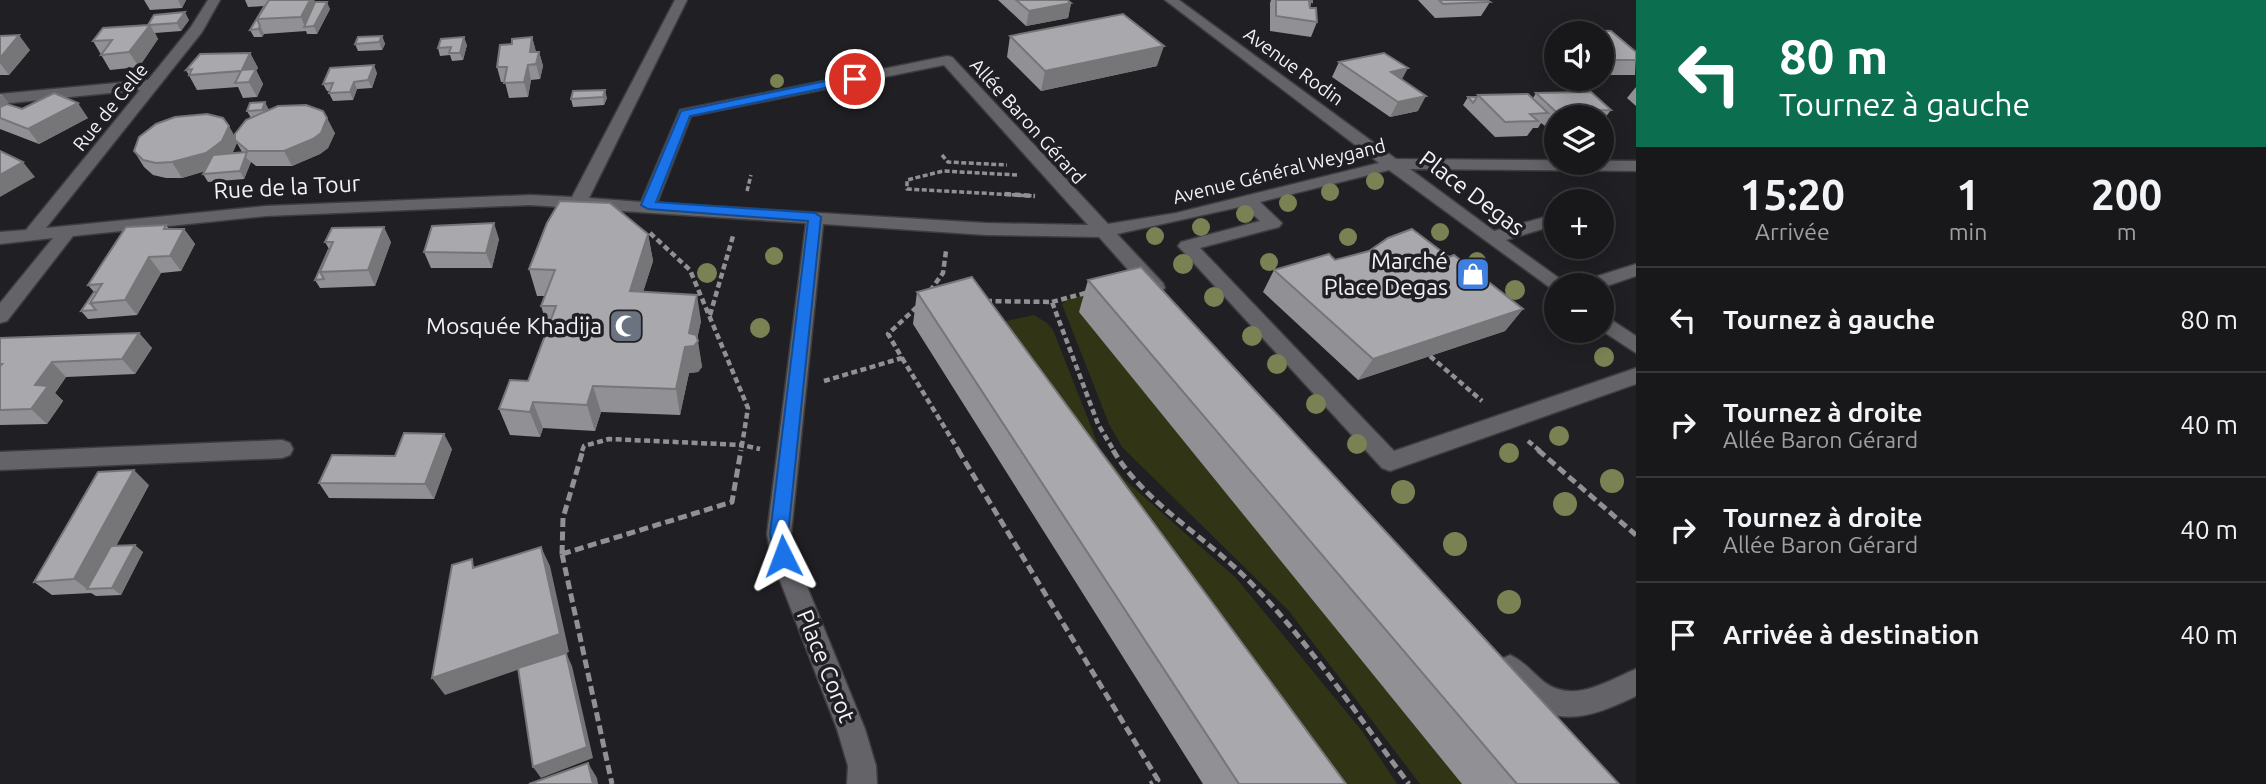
<!DOCTYPE html>
<html lang="fr">
<head>
<meta charset="utf-8">
<style>
	:root { --surface:#18181b; --page:#212124; --text:#f1f3f6; --muted:#9fa0a3; --line:#36373a }
	body { margin:0; font-family:Ubuntu,sans-serif; background:var(--page); color:var(--text); height:100vh; display:flex; flex-direction:column; font-size:26px; white-space:nowrap }
	* { box-sizing:border-box; margin:0 }
	p { font-size:23px; color:var(--muted) }
	.icon { flex:none; width:38px; height:38px; fill:none; stroke:currentColor; stroke-width:2; stroke-linecap:round; stroke-linejoin:round }
	.map { position:relative; flex:1; overflow:hidden }
	.sheet { display:flex; flex-direction:column; background:var(--surface); width:630px }
	.sheet>* { flex:none }
	.guide { background:#0b6e4f; color:#fff; overflow:hidden }
	.fabs { position:absolute; left:1544px; top:21px; display:grid; gap:14px }
	.fabs a { display:grid; place-items:center; width:70px; height:70px; border-radius:50%; background:var(--surface); box-shadow:0 4px 18px #0003,0 0 0 2px var(--line); font-size:35px }
	.pin { position:absolute; display:grid; place-items:center; width:60px; height:60px; color:#fff; margin:-30px; border:4px solid #fff; border-radius:50%; box-shadow:0 2px 7px #0007 }
	.me { position:absolute; width:77px; margin:-38px; rotate:357deg; stroke-linejoin:round; filter:drop-shadow(0 0 5px #0008) }
	.turn { display:flex; align-items:center; gap:24px; height:147px; padding:0 28px; font-size:32px }
	.turn .icon { width:91px; height:91px; stroke-width:2.5 }
	.turn b { display:block; font-size:49px; line-height:60px }
	.eta { display:flex; justify-content:space-evenly; align-items:center; height:119px; text-align:center }
	.eta b { font-size:42px; font-weight:600; line-height:49px }
	ul { padding:0; list-style:none }
	li { display:flex; align-items:center; gap:21px; height:105px; padding:0 28px; border-top:2px solid var(--line) }
	li div { flex:1 }
	li b { display:block; font-size:26px }
	li em { font-style:normal }
	main { display:flex; flex:1; min-height:0 }
	.map>svg:first-child { display:block }
	.green { fill:#313516 }
	.lines { fill:none; stroke-linecap:round; stroke-linejoin:round }
	.minor-casing { stroke:#3d3d40; stroke-width:3 }
	.path-far2 { stroke:#919194; stroke-width:3.5; stroke-dasharray:5 2.5; stroke-linecap:butt }
	.path-far1 { stroke:#919194; stroke-width:4.5; stroke-dasharray:6 3.5; stroke-linecap:butt }
	.path { stroke:#919194; stroke-width:5; stroke-dasharray:9 4.5; stroke-linecap:butt }
	.minor { fill:#636368; fill-rule:evenodd }
	.tree { fill:#7a8153 }
	.wall { fill:#909095; fill-rule:evenodd }
	.shaded-wall { fill:#767679 }
	.building { fill:#a8a8ad; stroke:#767679; stroke-width:2 }
	.route { fill:#1a73e8; stroke:#114b97; stroke-width:2 }
	.labels { text-anchor:middle; stroke-width:7; stroke-linejoin:round; paint-order:stroke }
	.far-street-label { font-size:19px; fill:#f3f2f5; stroke:#202024 }
	.street-label { font-size:23px; fill:#f3f2f5; stroke:#202024 }
	.poi-label { font-size:23px; fill:#f3f2f5; stroke:#202024; text-anchor:end }
</style>
</head>
<body>
<main>
<div class="map">
<svg width="1636" height="784" viewBox="0 0 1636 784">
	<rect width="100%" height="100%" fill="#202024"/>
	<!-- green -->
	<path class="green" d="M1103,291L1462,784H1420L1289,611L1122,447L1109,424L1062,304L1068,299Z
		M1034,315L1047,323L1053,330L1099,447L1126,481L1236,578L1362,731L1397,784H1302L980,327Z"/>
	<g class="lines">
		<!-- minor casing -->
		<g class="minor-casing">
			<path id="minor" d="M208,0H220L202,32L46,228L266,206L530,195L572,197L675,0H687L589,198L641,202L680,110L947,56L952,57L1108,224L1176,213L1379,163L1165,0H1179L1396,159L1636,161V171L1410,169L1494,231L1556,214V225L1506,240L1563,281L1565,285H1556V292L1389,170L1260,202L1282,223L1279,227L1200,248L1394,451L1636,368V384L1390,471L1382,468L1178,246L1181,242L1260,221L1244,206L1117,234L1163,283L1165,288L1156,294L1149,293L1099,237L986,235L823,224L791,534L795,557L865,729L876,766L877,784H847L848,766L837,729L771,557L767,534L806,223L530,205L266,216L73,236L7,321L0,323V303L53,238L0,244V232L26,230L140,90L0,104V94L148,80L191,27ZM944,65L1088,225L986,223L657,203L691,116Z
				M1636,264V276L1601,288L1580,285L1582,281Z
				M1601,313L1636,336V353L1601,330Z
				M282,440L290,443L293,449L290,455L282,458L0,470V452Z
				M1510,655C1524,661 1533,673 1544,682C1574,704 1607,681 1636,669V696C1598,714 1562,730 1525,700C1514,691 1502,681 1497,668L1501,659Z"/>
		</g>
		<!-- path-far2 -->
		<path class="path-far2" d="M942,155L948,162L1007,165
			M1017,175L943,171L907,180V189L1035,196
			M747,191L751,175"/>
		<!-- path-far1 -->
		<path class="path-far1" d="M1005,194L1035,196
			M650,233L690,270L748,408L742,445L760,449
			M930,291L943,273L946,251
			M986,301L1052,302L1098,424L1114,451
			M1052,302L1089,292
			M710,315L733,236
			M1430,356L1482,401
			M902,358L959,451
			M824,381L902,358L888,334L919,305
			M1528,441L1540,451
			M582,451L584,446L609,439L742,445L741,451"/>
		<!-- path -->
		<path class="path" d="M958,450L1158,780L1150,784
			M1113,450C1143,501 1201,534 1243,575C1306,637 1356,714 1409,784
			M1538,450L1636,535
			M562,554L612,784
			M562,554L563,518L583,450
			M562,554L732,502L741,450"/>
		<!-- minor -->
		<use href="#minor" class="minor"/>
	</g>
	<!-- trees -->
	<g class="tree">
		<circle cx="777" cy="81" r="7"/>
		<circle cx="1375" cy="181" r="9"/>
		<circle cx="1330" cy="192" r="9"/>
		<circle cx="1288" cy="203" r="9"/>
		<circle cx="1245" cy="214" r="9"/>
		<circle cx="1201" cy="227" r="9"/>
		<circle cx="1440" cy="232" r="9"/>
		<circle cx="1155" cy="236" r="9"/>
		<circle cx="1348" cy="237" r="9"/>
		<circle cx="774" cy="256" r="9"/>
		<circle cx="1477" cy="261" r="9"/>
		<circle cx="1269" cy="262" r="9"/>
		<circle cx="1183" cy="264" r="10"/>
		<circle cx="707" cy="273" r="10"/>
		<circle cx="1515" cy="290" r="10"/>
		<circle cx="1214" cy="297" r="10"/>
		<circle cx="760" cy="328" r="10"/>
		<circle cx="1252" cy="336" r="10"/>
		<circle cx="1604" cy="357" r="10"/>
		<circle cx="1277" cy="364" r="10"/>
		<circle cx="1316" cy="404" r="10"/>
		<circle cx="1559" cy="436" r="10"/>
		<circle cx="1357" cy="444" r="10"/>
		<circle cx="1509" cy="453" r="10"/>
		<circle cx="1612" cy="481" r="12"/>
		<circle cx="1403" cy="492" r="12"/>
		<circle cx="1565" cy="504" r="12"/>
		<circle cx="1455" cy="544" r="12"/>
		<circle cx="1509" cy="602" r="12"/>
	</g>
	<!-- wall -->
	<path class="wall" d="M144,0H186L182,8L150,10Z
		M245,0H314L315,2L330,9L317,34H307L306,31L264,34L262,37H254L250,30L264,6L248,7Z
		M998,0H1067L1071,3L1068,18L1026,26Z
		M1271,0H1312L1310,7L1317,22L1311,37L1270,31V3Z
		M1418,0H1487L1490,2L1481,16L1435,18Z
		M189,20L181,31L155,33L158,39L139,67L110,70L93,41L148,25Z
		M1579,30L1611,31L1636,52L1635,75H1602L1601,74V33H1577Z
		M0,36L30,50L9,75H0Z
		M382,36L385,44L382,50L358,51L355,44Z
		M1010,36L1157,66L1041,91L1007,57Z
		M532,37L536,52H539L543,66L540,79L531,80L528,97L509,98L505,82H501L497,67L512,44Z
		M467,45L463,60L452,61L450,55L440,56L438,48Z
		M250,53L258,68L256,70L263,84L257,97L243,98L238,87L197,90L186,70Z
		M1339,62L1402,80L1418,111L1390,117L1332,77Z
		M377,73L372,88L357,89L353,100L333,101L329,93L330,91H327L323,84Z
		M1636,87V106L1627,98Z
		M573,91L607,98L604,105L573,107L571,99Z
		M1536,93L1611,110L1601,123V117H1556V126H1545L1541,123L1538,128H1533L1527,136L1495,137L1463,105L1468,97H1477L1478,95L1533,98Z
		M0,94L8,102L6,104L22,109L88,118L39,144L0,129Z
		M250,103L335,133L328,148L320,154L292,166H256L251,162L244,179L208,182L203,174L205,171L182,178H166L153,175L144,167L134,151L235,137L251,118L247,111ZM237,143L242,152L232,153Z
		M166,225L169,229H184L195,244L181,271L161,273L137,315L88,319L81,311L94,292L88,285Z
		M648,234L653,261L643,292L701,321L697,339L702,367L698,372L689,373L680,415L601,412L595,431L543,428L540,437L510,435L499,409L528,381L548,327L541,306L545,296H537L529,269Z
		M499,239L492,268H431L424,252Z
		M325,242H391L375,286L320,288L315,280L329,249Z
		M1449,257L1523,309L1505,331L1358,380L1263,292L1274,270L1335,260Z
		M1088,280L1619,784H1462L1079,312Z
		M917,292L1346,784H1203L913,324Z
		M139,333L152,348L135,374L66,377L55,393L63,401L47,424L0,425V338Z
		M452,449L434,499L329,498L319,483L395,456Z
		M149,485L116,546L143,552L121,595L96,596L91,593L52,595L34,582Z"/>
	<!-- shaded-wall -->
	<path class="shaded-wall" d="M178,0H186L182,8Z
		M310,0H314L319,10L305,27L301,17Z
		M327,2L330,9L317,34L314,26Z
		M1071,3L1068,18L1026,26L1029,11Z
		M185,12L189,20L181,31L177,23Z
		M150,25L158,39L139,67L129,52Z
		M260,26L264,34L262,37L258,29Z
		M19,35L30,50L9,75L0,63V58Z
		M382,36L385,44L382,50L379,42Z
		M464,37L467,45L463,60L460,53Z
		M532,37L536,52L534,67L530,52Z
		M1164,46L1157,66L1041,91L1045,71Z
		M539,52L543,66L540,79L536,64Z
		M250,53L258,68L256,70L263,84L257,97L242,70Z
		M374,65L377,73L372,88L368,80Z
		M528,65L531,80L528,97L524,82Z
		M1408,68L1400,83L1391,72Z
		M354,82L357,89L353,100L350,92Z
		M605,90L607,98L604,105L603,97Z
		M2,94L8,102L3,108L0,105V96Z
		M1426,96L1418,111L1390,117L1398,102Z
		M265,102L269,110L266,118L262,110Z
		M78,103L88,118L39,144L28,129Z
		M327,118L335,133L328,148L320,154L292,166L284,151Z
		M229,126L238,142L235,140L237,143L231,157L216,168L182,178L172,162Z
		M245,157L251,162L244,179L240,171Z
		M23,162L35,177L0,197V175Z
		M494,223L499,239L492,268L486,253Z
		M384,227L391,242L375,286L368,270Z
		M184,229L195,244L181,271L170,256Z
		M648,234L653,261L635,317L630,291Z
		M149,257L161,273L137,315L125,300Z
		M697,295L701,321L696,343L698,341L702,367L698,372L689,373L680,415L676,389Z
		M1523,309L1505,331L1358,380L1373,359Z
		M139,333L152,348L135,374L122,359Z
		M52,362L66,377L55,393L63,401L47,424L31,409L35,385Z
		M593,386L601,412L595,431L587,405Z
		M533,402L543,428L540,437L530,412Z
		M444,434L452,449L434,499L425,484Z
		M134,470L149,485L93,589H87L74,579Z
		M135,545L143,552L121,595L112,588Z
		M541,547L550,566L569,652L566,653L572,666L593,758L541,778L533,767L566,653L445,695L432,678Z
		M588,763L597,778L598,784H593Z"/>
	<!-- building -->
	<path class="building" d="M269,0H310L301,17L257,19Z
		M1016,0H1067L1071,3L1029,11Z
		M1276,0H1312V2L1309,1L1310,8H1316L1317,22L1276,16Z
		M1439,0H1487L1490,2L1443,4Z
		M315,2H327L314,26L304,27Z
		M265,5L257,19L260,26L258,29L250,30Z
		M185,12L177,23L148,25L154,15Z
		M1123,14L1164,46L1045,71L1010,36Z
		M150,25L129,52L101,55L112,40L93,41L103,28Z
		M1579,30L1611,31L1636,52V60H1613L1601,50V33H1583Z
		M19,35L0,58V36Z
		M382,36L379,42L355,44L358,37Z
		M464,37L460,53H449L451,47L438,48L441,39Z
		M532,37L530,52H539L536,64L528,65L524,82L504,83L507,67H497L500,45L512,44V39Z
		M250,53L242,70L256,69L249,82L235,83L241,71L189,75L192,69L186,70L200,54Z
		M1384,53L1408,68L1391,72L1426,96L1398,102L1339,62Z
		M374,65L368,80L354,82L350,92L329,93L333,83L323,84L330,68Z
		M605,90L603,97L571,99L573,91Z
		M1591,92L1611,110L1555,111L1536,93Z
		M54,93L78,103L28,129L0,118V107L7,104L22,109Z
		M1528,94L1548,113L1530,114L1538,121L1505,122L1478,95Z
		M1468,97H1477L1473,103Z
		M265,102L262,110L247,111L250,103Z
		M306,105L323,111L327,118L321,133L313,139L284,151H248L235,140V134L246,120L278,106Z
		M207,114L223,118L229,126L222,141L206,153L172,162L156,163L143,160L134,151L139,137L156,124L175,117Z
		M0,151L23,162L0,175Z
		M247,152L240,171L203,174L213,155Z
		M560,201L610,203L648,234L630,291L697,295L689,333L696,335L698,341L694,346L685,347L676,389L593,386L587,405L533,402L530,412L499,409L510,380L528,381L556,306H541L555,270L529,269L547,223Z
		M494,223L486,253L424,252L432,226Z
		M166,225L164,229H184L170,256L149,257L125,300L90,303L102,284L88,285L126,227Z
		M384,227L368,270L320,272L333,242H325L332,228Z
		M1412,229L1449,257L1454,255L1523,309L1373,359L1274,270L1329,254L1335,260L1369,251L1388,238Z
		M329,249L320,272L324,279L315,280Z
		M1141,267L1619,784H1517L1088,280Z
		M972,277L1346,784H1239L917,292Z
		M94,292H97L90,303L96,310L81,311Z
		M139,333L122,359L52,362L35,385L48,386L31,409L0,410V366L2,364H0V338Z
		M404,433L444,434L425,484L319,483L332,455L395,456Z
		M134,470L74,579L34,582L98,472Z
		M135,545L112,588L87,589L111,546Z
		M541,547L560,634L432,678L452,565L472,559L473,568Z
		M566,653L587,747L533,767L518,668Z
		M588,763L593,784H529Z"/>
	<!-- route -->
	<path class="route" d="M855,75L861,79L859,81L690,116L656,202L815,213L821,217L788,534L792,556L789,562H776L770,534L808,221L648,209L641,205L681,111Z"/>
	<!-- icons -->
	<defs>
		<g id="shop-square" transform="scale(1.75)"><rect x="-9" y="-9" width="18" height="18" rx="4" fill="#3f7fe0" stroke="#202024"/><path d="M-5-2.5h2.3a2.7 3.5 0 0 1 5.4 0H5L5.5 6h-11ZM-1.5-2.5h3a1.5 2.3 0 0 0-3 0Z" fill="#fff"/></g>
		<g id="mosque-square" transform="scale(1.75)"><rect x="-9" y="-9" width="18" height="18" rx="4" fill="#6b7280" stroke="#202024"/><path d="M3.5-4.9A6 6 0 1 0 3.5 4.9A5 5 0 1 1 3.5-4.9Z" fill="#fff"/></g>
	</defs>
	<g fill-rule="evenodd">
		<use href="#shop-square" x="1473" y="274"/>
		<use href="#mosque-square" x="626" y="326"/>
	</g>
	<g class="labels">
		<!-- far-street labels -->
		<g class="far-street-label">
			<text transform="translate(1294 66) rotate(36)" y="7">Avenue Rodin</text>
			<text transform="translate(110 107) rotate(-51)" y="7">Rue de Celle</text>
			<text transform="translate(1028 121) rotate(48)" y="7">Allée Baron Gérard</text>
			<text transform="translate(1279 171) rotate(-14)" y="7">Avenue Général Weygand</text>
		</g>
		<!-- street labels -->
		<g class="street-label">
			<text transform="translate(287 187) rotate(-3)" y="8">Rue de la Tour</text>
			<text transform="translate(1472 193) rotate(37)" y="8">Place Degas</text>
			<text transform="translate(826 666) rotate(68)" y="8">Place Corot</text>
		</g>
		<!-- poi labels -->
		<g class="poi-label">
			<text x="1448" y="269">Marché<tspan x="1448" dy="26">Place Degas</tspan></text>
			<text x="602" y="334">Mosquée Khadija</text>
		</g>
	</g>
</svg>
<div class="fabs">
<a><svg class="icon" aria-label="sound" viewBox="0 0 24 24"><path d="M4 9h4l5-4v14l-5-4H4zM17 9q2 3 0 6"/></svg></a>
<a><svg class="icon" aria-label="layers" viewBox="0 0 24 24"><path d="M12 4l9 5-9 5-9-5zM3 14l9 5 9-5"/></svg></a>
<a>+</a>
<a>−</a>
</div>
<div class="pin" style="left:855px;top:79px;background:#d93025"><svg class="icon" aria-label="arrive" viewBox="0 0 24 24"><path d="M6 21V4h12l-3 4 3 4H6"/></svg></div>
<svg class="me" style="left:783px;top:556px" viewBox="-20 -20 40 40"><path d="M0-17L14 15 0 8-14 15z" fill="#1a73e8" stroke="#fff" stroke-width="4"/></svg>
</div>
<section class="sheet">
<div class="guide">
<div class="turn"><svg class="icon" aria-label="left" viewBox="0 0 24 24"><path d="M17 20v-9H6M10 6l-5 5 5 5"/></svg><div><b>80 m</b>Tournez à gauche</div></div>
</div>
<div class="eta">
<div><b>15:20</b><p>Arrivée</p></div>
<div><b>1</b><p>min</p></div>
<div><b>200</b><p>m</p></div>
</div>
<ul>
<li><svg class="icon" aria-label="left" viewBox="0 0 24 24"><path d="M17 20v-9H6M10 6l-5 5 5 5"/></svg><div><b>Tournez à gauche</b></div><em>80 m</em></li>
<li><svg class="icon" aria-label="right" viewBox="0 0 24 24"><path d="M7 20v-9h11M14 6l5 5-5 5"/></svg><div><b>Tournez à droite</b><p>Allée Baron Gérard</p></div><em>40 m</em></li>
<li><svg class="icon" aria-label="right" viewBox="0 0 24 24"><path d="M7 20v-9h11M14 6l5 5-5 5"/></svg><div><b>Tournez à droite</b><p>Allée Baron Gérard</p></div><em>40 m</em></li>
<li><svg class="icon" aria-label="arrive" viewBox="0 0 24 24"><path d="M6 21V4h12l-3 4 3 4H6"/></svg><div><b>Arrivée à destination</b></div><em>40 m</em></li>
</ul>
</section>
</main>
</body>
</html>
